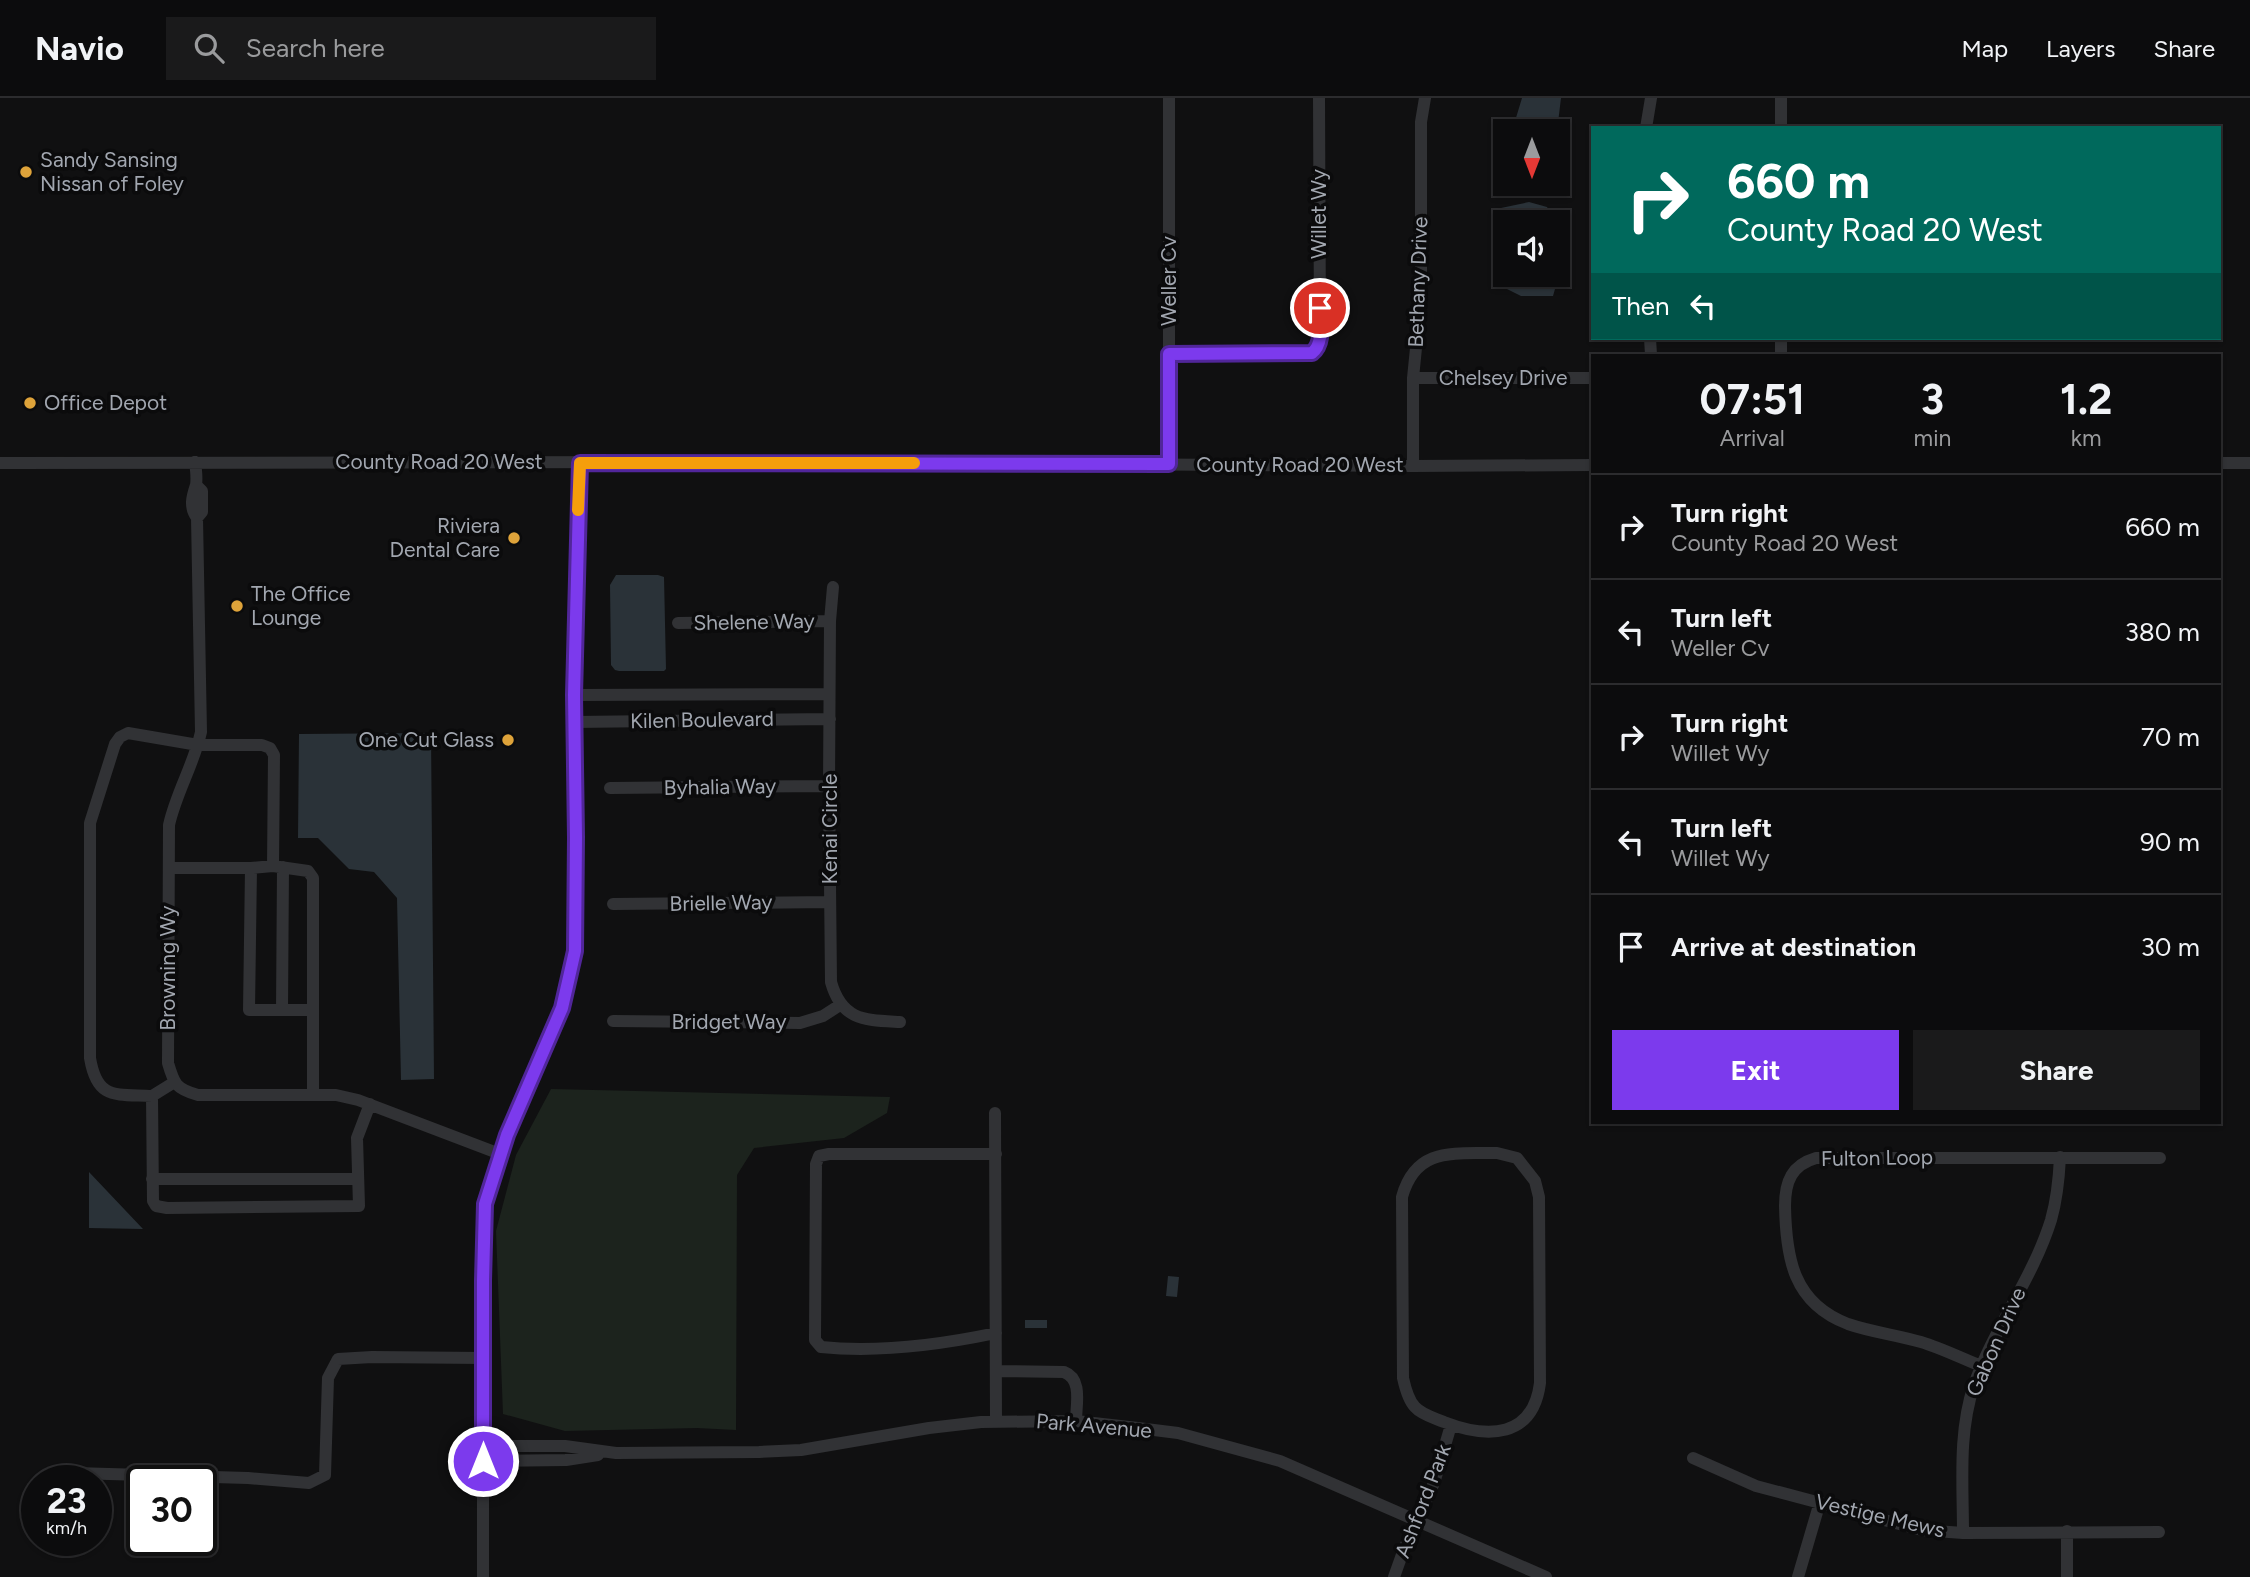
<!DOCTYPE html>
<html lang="en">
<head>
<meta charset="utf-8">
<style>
	:root { --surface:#0c0c0d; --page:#1a1a1b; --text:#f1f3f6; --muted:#9a9b9d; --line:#2c2c2e; --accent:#7c3aed }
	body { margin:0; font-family:Figtree,sans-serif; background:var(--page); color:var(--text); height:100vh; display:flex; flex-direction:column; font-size:26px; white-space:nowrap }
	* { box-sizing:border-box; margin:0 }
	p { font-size:23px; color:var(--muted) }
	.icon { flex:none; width:38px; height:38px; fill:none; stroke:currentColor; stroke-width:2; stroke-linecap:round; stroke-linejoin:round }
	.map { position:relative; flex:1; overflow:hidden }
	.sheet { position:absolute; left:1591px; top:256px; width:630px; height:770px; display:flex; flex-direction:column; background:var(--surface); border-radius:0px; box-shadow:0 2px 5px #0004,0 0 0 2px var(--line) }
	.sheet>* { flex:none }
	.guide { position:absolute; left:1591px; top:28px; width:630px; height:214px; border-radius:0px; box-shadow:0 2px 5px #0004,0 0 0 2px var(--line); background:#00695c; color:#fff; overflow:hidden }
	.needle { width:46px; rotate:180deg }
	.controls { position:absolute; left:1493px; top:21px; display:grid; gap:14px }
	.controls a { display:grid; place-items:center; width:77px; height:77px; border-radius:0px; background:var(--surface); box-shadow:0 2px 5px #0004,0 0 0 2px var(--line); font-size:35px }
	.speed { position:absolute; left:21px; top:1367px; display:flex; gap:14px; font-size:35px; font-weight:700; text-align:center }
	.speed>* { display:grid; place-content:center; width:91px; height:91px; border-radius:50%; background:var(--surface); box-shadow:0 2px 5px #0004,0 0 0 2px var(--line); line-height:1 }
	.speed small { font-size:18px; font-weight:400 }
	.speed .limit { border:4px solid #111; border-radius:10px; background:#fff; color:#111 }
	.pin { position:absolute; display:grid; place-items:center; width:60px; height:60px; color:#fff; margin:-30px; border:4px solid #fff; border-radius:50%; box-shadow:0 2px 7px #0007 }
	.me { position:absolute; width:77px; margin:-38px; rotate:0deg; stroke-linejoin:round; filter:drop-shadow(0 0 5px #0008) }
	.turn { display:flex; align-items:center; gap:24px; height:147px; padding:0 21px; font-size:32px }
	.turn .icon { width:91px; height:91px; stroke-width:2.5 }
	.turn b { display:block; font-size:49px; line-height:60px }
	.then { display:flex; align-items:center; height:66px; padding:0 21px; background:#0003; gap:14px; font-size:26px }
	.eta { display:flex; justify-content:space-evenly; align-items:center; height:119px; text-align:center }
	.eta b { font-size:42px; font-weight:700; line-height:49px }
	.cta { display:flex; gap:14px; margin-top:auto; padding:14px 21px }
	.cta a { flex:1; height:80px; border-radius:0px; background:var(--accent); color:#fff; font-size:28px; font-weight:700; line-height:80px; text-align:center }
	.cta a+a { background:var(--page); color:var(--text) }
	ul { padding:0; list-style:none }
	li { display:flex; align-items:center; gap:21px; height:105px; padding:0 21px; border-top:2px solid var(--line) }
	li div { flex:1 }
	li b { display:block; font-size:26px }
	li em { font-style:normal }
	header { display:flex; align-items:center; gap:42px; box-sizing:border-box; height:98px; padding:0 35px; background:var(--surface); border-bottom:2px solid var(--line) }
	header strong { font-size:33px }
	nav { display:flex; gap:38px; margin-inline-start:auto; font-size:24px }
	.search { width:490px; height:63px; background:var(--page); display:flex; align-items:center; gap:18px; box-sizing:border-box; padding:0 24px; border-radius:0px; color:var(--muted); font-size:26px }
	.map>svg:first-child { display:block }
	.green { fill:#1c231d }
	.water { fill:#2a3238 }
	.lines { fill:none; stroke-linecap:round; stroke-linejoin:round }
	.minor { stroke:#313235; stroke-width:12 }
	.route-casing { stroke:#51269a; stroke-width:18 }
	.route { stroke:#7c3aed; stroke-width:12 }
	.slow { stroke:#f59e0b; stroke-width:12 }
	.poi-dot { fill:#dea33a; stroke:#0b0b0c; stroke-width:2.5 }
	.labels { text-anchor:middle; stroke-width:7; stroke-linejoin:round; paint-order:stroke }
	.poi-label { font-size:21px; fill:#a2a7b0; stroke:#0b0b0c; text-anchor:start }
	.street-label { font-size:21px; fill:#a2a7b0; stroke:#0b0b0c }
</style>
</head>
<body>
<header>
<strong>Navio</strong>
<div class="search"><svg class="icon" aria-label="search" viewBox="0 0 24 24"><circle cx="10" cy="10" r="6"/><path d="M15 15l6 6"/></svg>Search here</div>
<nav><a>Map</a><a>Layers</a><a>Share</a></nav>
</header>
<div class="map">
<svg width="2250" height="1479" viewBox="0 0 2250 1479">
	<rect width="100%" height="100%" fill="#101011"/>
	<!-- green -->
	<path class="green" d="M551,991L890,999L887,1015L844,1040L754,1050L737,1077L736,1332L697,1330L565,1333L503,1316L496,1133L516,1057Z"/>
	<!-- water -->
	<path class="water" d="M1522,0H1561L1557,33H1512Z
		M1529,104L1547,109L1555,124H1505V177H1558V141L1561,189L1555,191L1553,198H1521L1499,187L1494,171L1499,164C1493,147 1494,126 1501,110Z
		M616,477H658L664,479L666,571L664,573H619L615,572L611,567L610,487Z
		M431,635L434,981L401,982L397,800L374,774L349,771L318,740H298L299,636Z
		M89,1074L143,1131L89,1130Z
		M1168,1178L1179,1179L1177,1199L1166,1198Z
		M1025,1222H1047V1230H1025Z"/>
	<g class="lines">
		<!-- minor -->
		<path class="minor" d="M1646,30L1651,0
			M1781,30V0
			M1650,240L1651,257
			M1169,256H1304L1312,255L1317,251L1320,237L1319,0
			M1781,257V240
			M1413,280H1592
			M195,364C196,371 197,381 196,387C192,399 189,409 197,420L202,414V393L196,387
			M0,365L760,364L1413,368L1592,367
			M2219,365H2250
			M1169,366V0
			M1413,368V280L1421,200V24L1425,0
			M197,420L201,634C194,666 176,695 169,727L168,965C174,986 176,991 198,997H336L358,1002L500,1056
			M833,489L830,523L829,688L831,884C842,923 865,922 900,924
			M678,525L830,523
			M574,597L829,596
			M574,624L830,621
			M610,690L829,688
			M273,768L308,773L313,780V997
			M251,770L249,912H313
			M613,806L830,804
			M282,912L283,769
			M613,923L800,925L823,918L840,907
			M173,985L152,998L153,1103L156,1108L167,1110L359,1108L357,1040L370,1006
			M152,998C115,996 97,1002 90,960V725L115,646L120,639L128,635L198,647H262L270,650L274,657L273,768L251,770H169
			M995,1015L996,1323
			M1497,1055L1517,1060L1535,1083L1539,1099L1540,1285C1533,1340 1488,1341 1444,1324C1435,1320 1422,1317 1415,1309C1408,1302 1405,1289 1403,1280L1402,1099C1416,1048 1455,1056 1497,1055Z
			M996,1056H829L819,1058L816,1066L815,1242L821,1249C879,1255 939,1247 996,1235
			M152,1081H358
			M1981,1268C1961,1260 1941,1250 1921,1244C1897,1237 1871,1234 1848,1226C1793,1205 1786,1160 1785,1108C1785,1083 1792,1067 1816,1060H2160
			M996,1273L1064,1274C1083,1281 1076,1307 1076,1323
			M483,1348H565L616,1355L759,1354L801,1352L929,1330L981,1324L1076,1323L1138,1330L1178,1335L1280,1363L1546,1479
			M1693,1360L1756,1388L1922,1432L1963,1435L2159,1434
			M483,1363L566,1362L598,1357
			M74,1375L248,1380L309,1385L325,1377L328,1280L338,1261L372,1259L483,1260
			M2067,1433V1479
			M1963,1435C1963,1385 1958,1335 1974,1287C1994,1230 2033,1180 2051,1122C2057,1101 2059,1081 2060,1059
			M483,1479V1183L485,1106L507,1037L562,910L575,853L576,739L574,597L580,365
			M1394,1479L1404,1451L1434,1385L1451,1327
			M1798,1479L1820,1404"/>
	</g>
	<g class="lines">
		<!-- route casing -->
		<g class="route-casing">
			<path id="route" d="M483,1363V1183L485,1106L507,1037L562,910L575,853L576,739L574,597L580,365L1169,366V256L1312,255C1324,246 1320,225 1320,210"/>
		</g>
		<!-- route -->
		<use href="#route" class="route"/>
		<!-- slow -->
		<path class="slow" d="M578,412L580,365H914"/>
	</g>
	<!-- markers -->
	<g class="poi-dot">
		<circle cx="26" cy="74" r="7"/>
		<circle cx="30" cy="305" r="7"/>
		<circle cx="514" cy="440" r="7"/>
		<circle cx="237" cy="508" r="7"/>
		<circle cx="508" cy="642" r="7"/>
	</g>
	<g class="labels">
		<!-- poi labels -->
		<g class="poi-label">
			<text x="40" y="69">Sandy Sansing<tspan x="40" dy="24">Nissan of Foley</tspan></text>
			<text x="44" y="312">Office Depot</text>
			<text x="500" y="435" text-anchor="end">Riviera<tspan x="500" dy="24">Dental Care</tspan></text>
			<text x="251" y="503">The Office<tspan x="251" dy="24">Lounge</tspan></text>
			<text x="494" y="649" text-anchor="end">One Cut Glass</text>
		</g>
		<!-- street labels -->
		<g class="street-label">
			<text transform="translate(1319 116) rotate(-90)" y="7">Willet Wy</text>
			<text transform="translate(1169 183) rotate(-90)" y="7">Weller Cv</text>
			<text transform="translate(1418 184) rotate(-88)" y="7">Bethany Drive</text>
			<text x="1503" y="287">Chelsey Drive</text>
			<text x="439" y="371">County Road 20 West</text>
			<text x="1300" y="374">County Road 20 West</text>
			<text transform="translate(754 524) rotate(-1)" y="7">Shelene Way</text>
			<text transform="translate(702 622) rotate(-1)" y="7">Kilen Boulevard</text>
			<text transform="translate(720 689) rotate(-1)" y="7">Byhalia Way</text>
			<text transform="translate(830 731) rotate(-90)" y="7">Kenai Circle</text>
			<text transform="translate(721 805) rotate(-1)" y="7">Brielle Way</text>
			<text transform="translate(168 870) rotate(-90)" y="7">Browning Wy</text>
			<text x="729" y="931">Bridget Way</text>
			<text transform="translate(1877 1060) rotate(-1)" y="7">Fulton Loop</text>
			<text transform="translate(1996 1244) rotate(-66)" y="7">Gabon Drive</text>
			<text transform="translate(1094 1328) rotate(5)" y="7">Park Avenue</text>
			<text transform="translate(1423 1403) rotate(-69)" y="7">Ashford Park</text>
			<text transform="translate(1880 1418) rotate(13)" y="7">Vestige Mews</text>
		</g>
	</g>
</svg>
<div class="controls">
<a><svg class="needle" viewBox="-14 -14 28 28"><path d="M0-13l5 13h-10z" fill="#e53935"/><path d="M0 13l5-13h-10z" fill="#9a9b9d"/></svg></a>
<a><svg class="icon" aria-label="sound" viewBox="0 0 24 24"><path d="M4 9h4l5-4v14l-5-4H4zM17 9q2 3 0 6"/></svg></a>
</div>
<div class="speed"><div>23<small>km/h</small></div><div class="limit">30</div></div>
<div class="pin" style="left:1320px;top:210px;background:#d93025"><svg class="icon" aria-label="arrive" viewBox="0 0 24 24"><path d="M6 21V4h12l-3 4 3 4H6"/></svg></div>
<svg class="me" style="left:483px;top:1363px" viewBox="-20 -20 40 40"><circle r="17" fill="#7c3aed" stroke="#fff" stroke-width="3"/><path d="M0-11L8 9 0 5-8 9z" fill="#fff"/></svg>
<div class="guide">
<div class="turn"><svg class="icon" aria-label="right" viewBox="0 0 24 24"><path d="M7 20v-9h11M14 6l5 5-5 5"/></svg><div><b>660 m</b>County Road 20 West</div></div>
<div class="then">Then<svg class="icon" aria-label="left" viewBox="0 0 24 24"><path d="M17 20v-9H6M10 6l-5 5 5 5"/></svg></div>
</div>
<section class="sheet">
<div class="eta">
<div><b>07:51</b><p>Arrival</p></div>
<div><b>3</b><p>min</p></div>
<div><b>1.2</b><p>km</p></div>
</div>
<ul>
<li><svg class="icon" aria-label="right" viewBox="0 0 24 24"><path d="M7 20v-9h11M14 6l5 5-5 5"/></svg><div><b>Turn right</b><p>County Road 20 West</p></div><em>660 m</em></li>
<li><svg class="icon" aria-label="left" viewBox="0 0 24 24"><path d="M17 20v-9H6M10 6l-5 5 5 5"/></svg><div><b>Turn left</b><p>Weller Cv</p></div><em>380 m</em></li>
<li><svg class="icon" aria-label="right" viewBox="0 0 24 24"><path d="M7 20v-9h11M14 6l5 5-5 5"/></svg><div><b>Turn right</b><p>Willet Wy</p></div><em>70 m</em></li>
<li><svg class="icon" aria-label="left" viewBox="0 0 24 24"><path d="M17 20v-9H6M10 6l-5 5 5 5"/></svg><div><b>Turn left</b><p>Willet Wy</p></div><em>90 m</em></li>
<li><svg class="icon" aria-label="arrive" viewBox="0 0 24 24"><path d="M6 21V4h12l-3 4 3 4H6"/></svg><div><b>Arrive at destination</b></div><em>30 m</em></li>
</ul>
<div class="cta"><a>Exit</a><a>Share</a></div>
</section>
</div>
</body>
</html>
